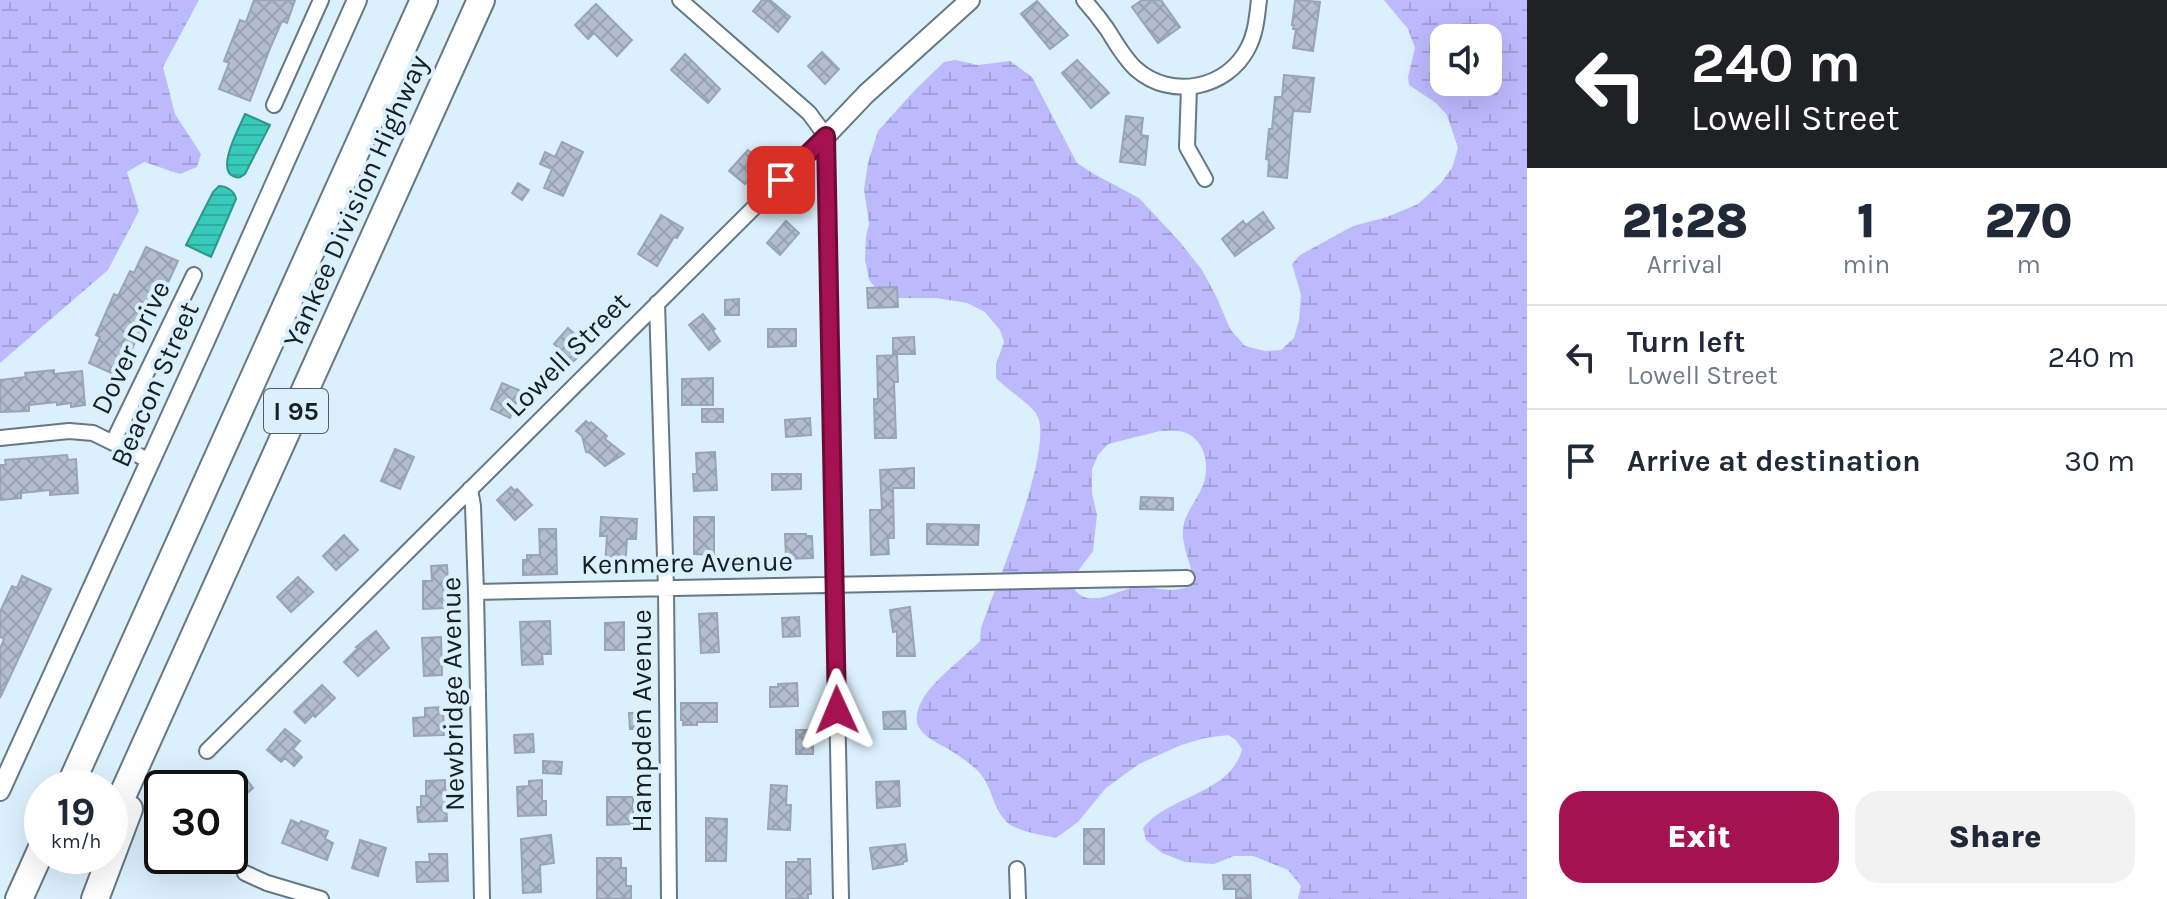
<!DOCTYPE html>
<html lang="en">
<head>
<meta charset="utf-8">
<style>
	:root { --surface:#fff; --page:#f2f2f3; --text:#1f2937; --muted:#747a83; --line:#e0e1e3; --accent:#a51251 }
	body { margin:0; font-family:Karla,sans-serif; background:var(--page); color:var(--text); height:100vh; display:flex; flex-direction:column; font-size:30px; white-space:nowrap }
	* { box-sizing:border-box; margin:0 }
	p { font-size:26px; color:var(--muted) }
	.icon { flex:none; width:44px; height:44px; fill:none; stroke:currentColor; stroke-width:2; stroke-linecap:round; stroke-linejoin:round }
	.map { position:relative; flex:1; overflow:hidden }
	.drawer { display:flex; flex-direction:column; background:var(--surface); width:640px }
	.drawer>* { flex:none }
	.top-card { background:#202124; color:#fff; overflow:hidden }
	.tools { position:absolute; left:1430px; top:24px; display:grid; gap:16px }
	.tools a { display:grid; place-items:center; width:72px; height:72px; border-radius:16px; background:var(--surface); box-shadow:0 8px 32px #0002; font-size:40px }
	.speed { position:absolute; left:24px; top:770px; display:flex; gap:16px; font-size:40px; font-weight:700; text-align:center }
	.speed>* { display:grid; place-content:center; width:104px; height:104px; border-radius:50%; background:var(--surface); box-shadow:0 8px 32px #0002; line-height:1 }
	.speed small { font-size:20px; font-weight:400 }
	.speed .limit { border:4px solid #111; border-radius:12px; background:#fff; color:#111 }
	.pin { position:absolute; display:grid; place-items:center; width:68px; height:68px; color:#fff; margin:-34px; border-radius:16px; box-shadow:0 4px 12px #0006 }
	.me { position:absolute; width:88px; margin:-44px; rotate:359deg; stroke-linejoin:round; filter:drop-shadow(0 0 6px #0008) }
	.turn { display:flex; align-items:center; gap:28px; height:168px; padding:0 32px; font-size:36px }
	.turn .icon { width:104px; height:104px; stroke-width:2.5 }
	.turn b { display:block; font-size:56px; line-height:68px }
	.eta { display:flex; justify-content:space-evenly; align-items:center; height:136px; text-align:center }
	.eta b { font-size:48px; font-weight:800; line-height:56px }
	.cta { display:flex; gap:16px; margin-top:auto; padding:16px 32px }
	.cta a { flex:1; height:92px; border-radius:24px; background:var(--accent); color:#fff; font-size:32px; font-weight:800; line-height:92px; text-align:center }
	.cta a+a { background:var(--page); color:var(--text) }
	ul { padding:0; list-style:none }
	li { display:flex; align-items:center; gap:24px; height:104px; padding:0 32px; border-top:2px solid var(--line) }
	li div { flex:1 }
	li b { display:block; font-size:30px }
	li em { font-style:normal }
	main { display:flex; flex:1; min-height:0 }
	.map>svg:first-child { display:block }
	.wetland { fill:url(#wetland-marsh); fill-rule:evenodd }
	.water { fill:url(#water-rules); stroke:#2d978d; stroke-width:2 }
	.building { fill:url(#building-cross-hatch); stroke:#9aa4b6; stroke-width:2 }
	.lines { fill:none; stroke-linecap:round; stroke-linejoin:round }
	.minor-casing { stroke:#657884; stroke-width:18 }
	.tertiary-casing { stroke:#657884; stroke-width:22 }
	.motorway-casing { stroke:#657884; stroke-width:30 }
	.minor { stroke:#fff; stroke-width:14 }
	.tertiary { stroke:#fff; stroke-width:18 }
	.motorway { stroke:#fff; stroke-width:26 }
	.route-casing { stroke:#6b0c35; stroke-width:20 }
	.route { stroke:#a51251; stroke-width:14 }
	.labels { text-anchor:middle; stroke-width:8; stroke-linejoin:round; paint-order:stroke }
	.shield { fill:#dbf0fd; stroke:#525e64; stroke-width:2 }
	.shield-label { font-size:26px; font-weight:bold; fill:#171f23 }
	.street-label { font-size:28px; fill:#171f23; stroke:#dbf0fd }
</style>
</head>
<body>
<main>
<div class="map">
<svg width="1527" height="899" viewBox="0 0 1527 899">
	<defs>
		<pattern id="wetland-marsh" width="20" height="14" patternUnits="userSpaceOnUse" patternTransform="scale(2)"><rect width="20" height="14" fill="#bdb9fd"/><path d="M1 5h8M5 5V1M11 12h8M15 12V8" fill="none" stroke="#a29fd9"/></pattern>
		<pattern id="water-rules" width="6" height="5" patternUnits="userSpaceOnUse" patternTransform="scale(2)"><rect width="6" height="5" fill="#37cabb"/><path d="M0 2.5h6" fill="none" stroke="#30ada0"/></pattern>
		<pattern id="building-cross-hatch" width="8" height="8" patternUnits="userSpaceOnUse" patternTransform="scale(2)"><rect width="8" height="8" fill="#b2bdcf"/><path d="M0 0l8 8M0 8l8-8" fill="none" stroke="#98a2b1"/></pattern>
	</defs>
	<rect width="100%" height="100%" fill="#dbf0fd"/>
	<!-- wetland -->
	<path class="wetland" d="M0,0H199L163,67L175,114L201,154L197,167L180,174L144,162L127,172L139,211L108,270L0,363Z
		M1384,0H1527V899H1298L1301,886L1288,870L1253,856H1234L1214,864L1185,862L1162,853L1146,840L1143,828C1169,795 1231,794 1242,749L1236,740L1228,735L1205,738L1181,745L1139,764L1106,788L1078,822L1056,838C1042,835 1021,832 1009,824C992,810 993,786 978,771C970,763 958,755 948,749C933,740 911,732 918,710C925,685 962,660 980,641L981,628C994,590 1055,448 1037,415C1032,405 1005,388 996,378V364L1004,342L1000,330L985,312L967,303L936,298H899L878,291L869,280L865,260L866,236L869,224L864,189L868,163L878,131L915,90L944,62L955,60L978,65L1010,61L1032,77L1077,163L1094,174L1139,198L1180,242L1202,270L1217,298L1230,329L1245,346L1265,351L1281,350L1294,338L1299,320L1301,295L1292,264L1300,255L1353,226L1387,217L1418,204L1441,183L1452,168L1458,148L1447,115L1436,103L1409,85L1408,77L1415,48L1408,29ZM1444,38H1488V82H1444ZM1160,431C1166,431 1173,430 1179,431C1204,435 1211,464 1203,485C1197,501 1184,513 1183,530C1181,542 1191,565 1193,578L1189,587C1183,588 1176,590 1170,590C1159,590 1148,586 1138,587C1114,589 1086,615 1070,582L1093,551L1097,515L1092,493V469L1098,455L1108,444Z"/>
	<!-- water -->
	<path class="water" d="M245,114L270,125L245,174C240,177 240,179 233,176C216,169 240,126 245,114Z
		M219,186C226,186 235,191 236,199L211,257L186,245L213,192Z"/>
	<!-- building -->
	<path class="building" d="M254,0H295L287,23L282,21L271,46L250,101L219,89L229,63L224,61L240,20L246,22Z
		M762,0H770L790,17L778,32L753,11Z
		M1142,0H1161L1180,27L1158,43L1132,7Z
		M1299,0L1320,2L1313,51L1293,48L1296,29H1293L1294,25H1292L1295,1Z
		M1037,1L1068,35L1050,49L1021,14Z
		M596,4L632,40L617,56L594,33L588,39L575,25Z
		M822,52L839,69L825,84L808,66Z
		M685,54L720,89L708,103L671,70Z
		M1077,60L1109,93L1091,108L1062,73Z
		M1284,75L1314,78L1310,112L1293,111L1287,178L1268,176L1269,160L1266,159L1269,129H1272L1275,97H1282Z
		M1126,116L1143,118L1141,135L1148,136L1145,165L1120,162Z
		M562,142L583,152L563,196L544,188L552,169L540,164L545,152L555,157Z
		M748,150L757,158L754,162L760,167L745,184L729,171Z
		M518,183L529,190L522,200L512,193Z
		M1263,212L1274,228L1235,256L1222,239L1243,221L1246,225Z
		M661,215L683,228L677,238L674,237L657,266L638,254Z
		M786,221L799,233L780,255L767,243Z
		M146,247L178,261L166,287L159,299L156,297L149,310L120,377L89,363L100,337L96,335L114,294L118,296L130,271L134,273Z
		M897,287L898,307L868,308L867,288Z
		M739,299V315H725V300Z
		M703,314L715,329L713,331L720,341L709,350L689,325Z
		M568,328L588,346L573,362L554,344Z
		M768,329H796V346L768,347Z
		M914,337L915,354H893V338Z
		M897,355L898,382H894L896,438H875L874,399H878L877,356Z
		M54,370V374L82,371L85,405L71,407V403L57,405V402L29,405V411L0,412V380L26,377L25,373Z
		M713,378V405H682V379Z
		M502,383L521,391L510,418L491,409Z
		M702,409H723V422H702Z
		M810,418L811,435L786,437L785,420Z
		M586,421L589,424L591,422L607,436L605,439L624,454L605,466L590,453L586,452L582,436L576,431Z
		M395,449L414,457L400,489L381,481Z
		M715,452L717,490L694,491L693,474H697L696,453Z
		M67,455L68,460L76,459L78,493L50,495V490L21,493V498L0,500V465H6L5,460Z
		M914,468V488H893L894,538H888L889,554L871,555L870,510H882L880,470Z
		M772,474H801V489L772,490Z
		M511,487L515,491L517,489L532,505L515,520L497,500Z
		M1141,497L1173,498V510L1140,509Z
		M601,517L637,519L636,539H627L625,567L605,566L607,536H600Z
		M694,517H714V555L694,554Z
		M927,524L979,525L978,545L927,544Z
		M539,529H556L557,574L523,575V560H527V555H540Z
		M785,534H806V536H812L813,558L786,559Z
		M344,535L358,550L336,570L323,556Z
		M447,565L448,582H443L444,608L423,609V581H432L431,566Z
		M22,576L51,589L0,698V649L4,639L0,637V612L12,586L17,588Z
		M298,577L313,592L291,612L277,597Z
		M910,607L915,656H897V631L893,632L890,610Z
		M717,613L719,652L701,653L699,614Z
		M799,617L800,636L783,637L782,618Z
		M550,621L551,654H542L543,664L522,665L520,622Z
		M624,622V650H605V623Z
		M376,631L389,648L358,676L344,662L358,648L356,647Z
		M441,637L442,675L424,676L422,638Z
		M797,683L798,706L770,707V687H778V684Z
		M322,685L335,698L315,717L313,715L305,723L294,712Z
		M681,703H717V722H697V725H683V720H681Z
		M443,707L444,735L414,736L413,718L425,717V708Z
		M905,711L906,729H884L883,712Z
		M629,713H642V717H644V729H630Z
		M285,729L300,741L293,749L302,757L294,766L285,758L281,762L267,750Z
		M796,730H813V754H796Z
		M533,734L534,752L515,753L514,735Z
		M543,761L562,762L561,774L543,773Z
		M242,773L253,788L230,808V782Z
		M445,780L447,821L418,822L417,807H421V796H426V781Z
		M542,780V801H546V815L518,816L517,787L529,786V781Z
		M899,781L900,806L877,808L876,782Z
		M771,785L787,786L786,805H791L790,830L768,829Z
		M607,797H633V824L607,825Z
		M706,818L727,819L726,861H706Z
		M291,820L300,824L301,821L328,831L325,839L333,843L327,860L282,843Z
		M1084,829H1104V864H1084Z
		M551,835L554,863L540,865L541,892L523,893L521,839Z
		M360,840L386,848L378,876L352,868Z
		M905,844L907,861L903,862V864L873,869L870,848Z
		M429,854H447L448,881L417,882L416,862H430Z
		M597,858H621V868H626V886H631V899H597Z
		M798,859H810L811,894H808V899H786V862H798Z
		M1223,875H1250L1251,898H1236V889H1224Z"/>
	<g class="lines">
		<!-- minor casing -->
		<g class="minor-casing">
			<path id="minor" d="M680,0L809,113L826,136
				M1084,0C1092,9 1100,19 1107,29C1116,43 1124,58 1136,69C1171,100 1227,89 1248,48C1256,33 1257,16 1259,0
				M1189,87L1187,147L1205,179
				M274,105L321,0
				M826,136L841,899
				M657,303L666,589L669,899
				M0,438L69,431L93,433L150,461
				M113,442L194,275
				M470,489L473,506L476,592L482,899
				M476,592L1187,578
				M207,751L826,136
				M1017,869L1018,899
				M245,873L267,883L321,899"/>
		</g>
		<!-- tertiary casing -->
		<g class="tertiary-casing">
			<path id="tertiary" d="M826,136L866,94L970,0
				M0,791L204,343L357,0"/>
		</g>
		<!-- motorway casing -->
		<g class="motorway-casing">
			<path id="motorway" d="M69,788L424,0
				M110,823L481,0
				M19,899L42,848
				M95,899L129,809"/>
		</g>
		<!-- minor -->
		<use href="#minor" class="minor"/>
		<!-- tertiary -->
		<use href="#tertiary" class="tertiary"/>
		<!-- motorway -->
		<use href="#motorway" class="motorway"/>
	</g>
	<g class="lines">
		<!-- route casing -->
		<g class="route-casing">
			<path id="route" d="M781,180L826,136L837,710"/>
		</g>
		<!-- route -->
		<use href="#route" class="route"/>
	</g>
	<g class="labels">
		<!-- shield labels -->
		<rect class="shield" x="264" y="389" width="64" height="44" rx="6"/>
		<g class="shield-label">
			<text x="296" y="420">I 95</text>
		</g>
		<!-- street labels -->
		<g class="street-label">
			<text transform="translate(355 201) rotate(-66)" y="10">Yankee Division Highway</text>
			<text transform="translate(130 347) rotate(-64)" y="10">Dover Drive</text>
			<text transform="translate(567 354) rotate(-45)" y="10">Lowell Street</text>
			<text transform="translate(154 384) rotate(-66)" y="10">Beacon Street</text>
			<text transform="translate(687 562) rotate(-1)" y="10">Kenmere Avenue</text>
			<text transform="translate(452 694) rotate(-91)" y="10">Newbridge Avenue</text>
			<text transform="translate(641 721) rotate(-90)" y="10">Hampden Avenue</text>
		</g>
	</g>
</svg>
<div class="tools">
<a><svg class="icon" aria-label="sound" viewBox="0 0 24 24"><path d="M4 9h4l5-4v14l-5-4H4zM17 9q2 3 0 6"/></svg></a>
</div>
<div class="speed"><div>19<small>km/h</small></div><div class="limit">30</div></div>
<div class="pin" style="left:781px;top:180px;background:#d93025"><svg class="icon" aria-label="arrive" viewBox="0 0 24 24"><path d="M6 21V4h12l-3 4 3 4H6"/></svg></div>
<svg class="me" style="left:837px;top:710px" viewBox="-20 -20 40 40"><path d="M0-17L14 15 0 8-14 15z" fill="#a51251" stroke="#fff" stroke-width="4"/></svg>
</div>
<section class="drawer">
<div class="top-card">
<div class="turn"><svg class="icon" aria-label="left" viewBox="0 0 24 24"><path d="M17 20v-9H6M10 6l-5 5 5 5"/></svg><div><b>240 m</b>Lowell Street</div></div>
</div>
<div class="eta">
<div><b>21:28</b><p>Arrival</p></div>
<div><b>1</b><p>min</p></div>
<div><b>270</b><p>m</p></div>
</div>
<ul>
<li><svg class="icon" aria-label="left" viewBox="0 0 24 24"><path d="M17 20v-9H6M10 6l-5 5 5 5"/></svg><div><b>Turn left</b><p>Lowell Street</p></div><em>240 m</em></li>
<li><svg class="icon" aria-label="arrive" viewBox="0 0 24 24"><path d="M6 21V4h12l-3 4 3 4H6"/></svg><div><b>Arrive at destination</b></div><em>30 m</em></li>
</ul>
<div class="cta"><a>Exit</a><a>Share</a></div>
</section>
</main>
</body>
</html>
